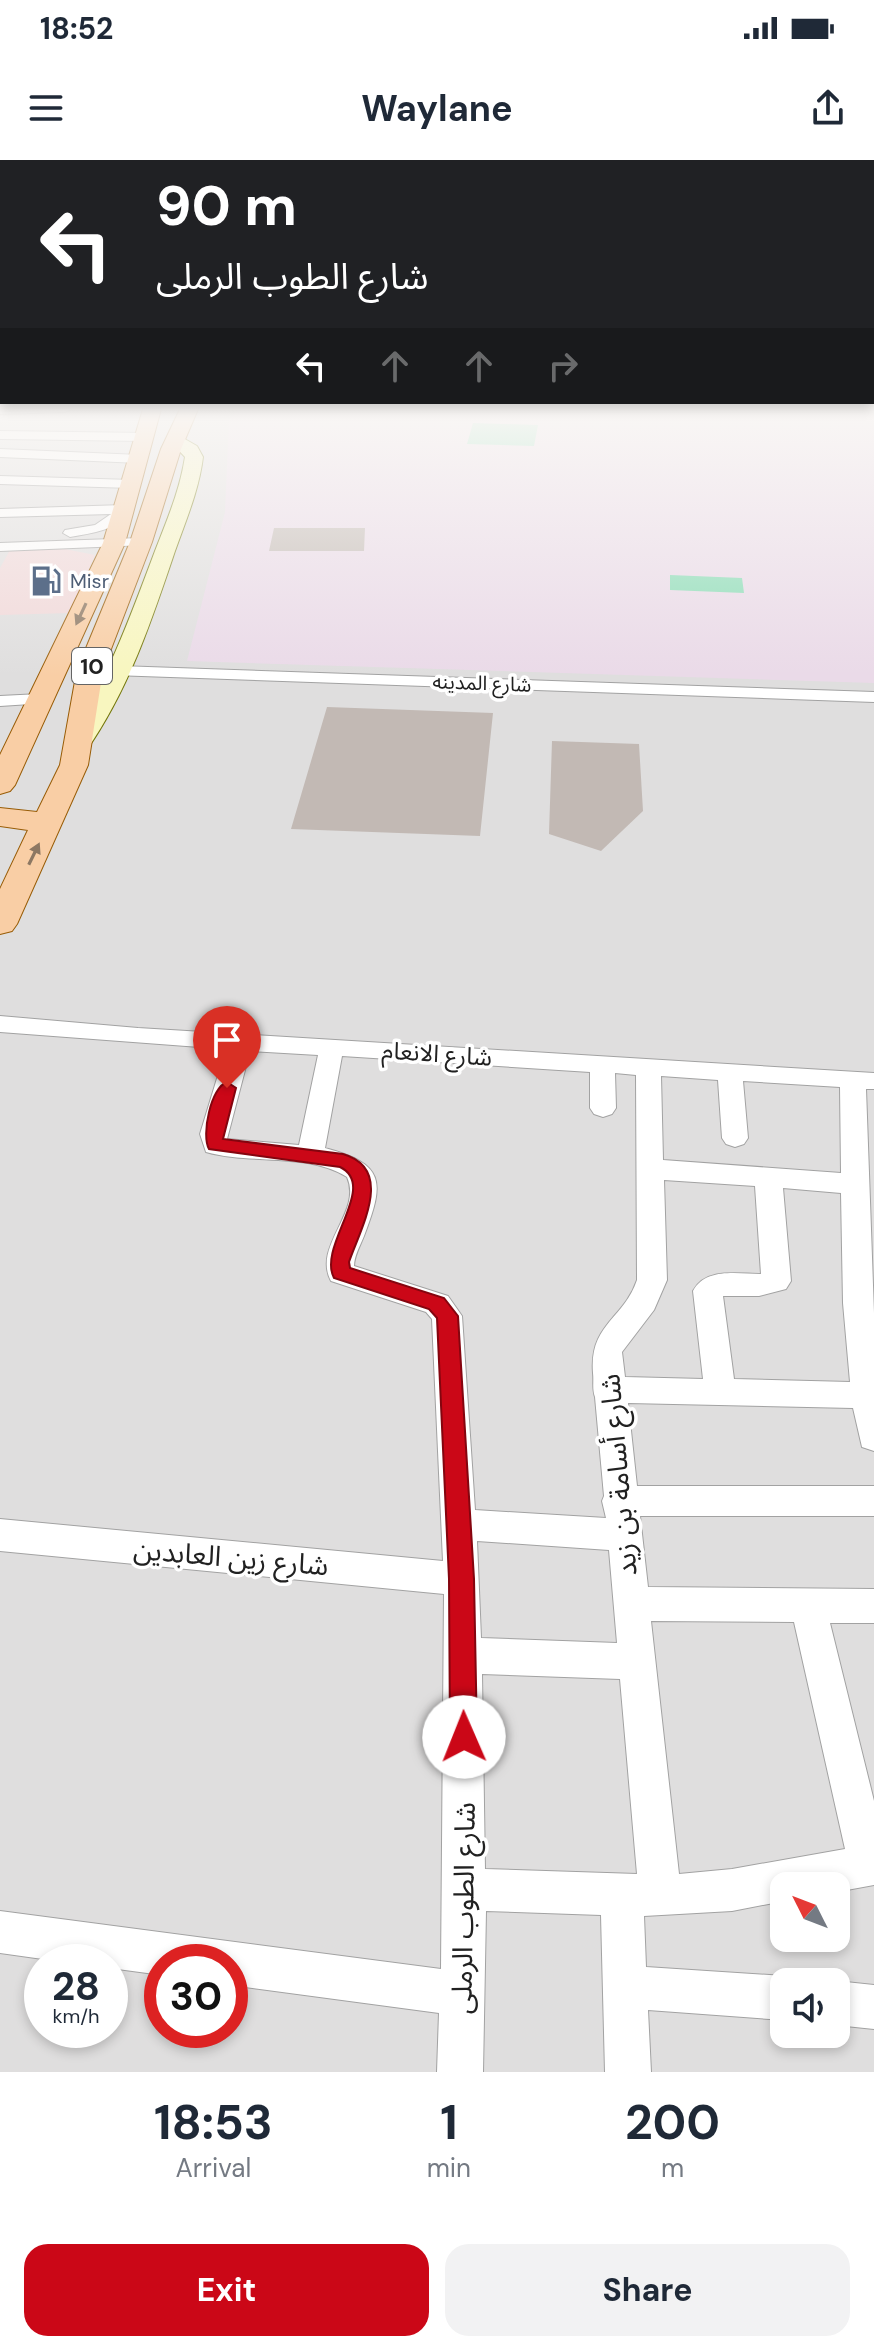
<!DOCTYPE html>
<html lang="en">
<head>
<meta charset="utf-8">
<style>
	:root { --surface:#fff; --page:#f2f2f3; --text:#1f2937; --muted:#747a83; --accent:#cb0717 }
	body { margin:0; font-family:"DM Sans","Noto Sans Arabic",sans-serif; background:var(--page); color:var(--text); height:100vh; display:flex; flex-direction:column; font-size:30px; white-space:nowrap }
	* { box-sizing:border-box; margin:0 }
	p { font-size:26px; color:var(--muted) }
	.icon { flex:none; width:44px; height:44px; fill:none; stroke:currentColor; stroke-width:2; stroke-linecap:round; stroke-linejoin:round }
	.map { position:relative; height:1912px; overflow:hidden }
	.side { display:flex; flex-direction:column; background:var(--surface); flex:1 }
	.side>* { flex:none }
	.guide { position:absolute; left:0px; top:0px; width:874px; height:244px; box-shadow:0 4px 12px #0003; background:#202124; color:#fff; overflow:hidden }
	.needle { width:52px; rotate:312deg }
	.controls { position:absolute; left:770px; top:1712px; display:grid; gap:16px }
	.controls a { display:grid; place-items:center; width:80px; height:80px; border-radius:16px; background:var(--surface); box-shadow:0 4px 12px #0003; font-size:40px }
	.speed { position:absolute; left:24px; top:1784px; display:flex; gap:16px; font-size:40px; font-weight:700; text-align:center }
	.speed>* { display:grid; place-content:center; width:104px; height:104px; border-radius:50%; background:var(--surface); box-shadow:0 4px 12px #0003; line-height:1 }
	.speed small { font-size:20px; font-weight:400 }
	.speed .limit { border:12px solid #d22; background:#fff; color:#111 }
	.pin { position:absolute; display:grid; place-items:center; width:68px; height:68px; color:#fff; margin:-82px -34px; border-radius:50% 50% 50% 0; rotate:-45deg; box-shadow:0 0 8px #0007 }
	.pin .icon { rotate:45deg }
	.me { position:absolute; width:88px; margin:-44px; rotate:359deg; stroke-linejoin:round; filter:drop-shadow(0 0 6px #0008) }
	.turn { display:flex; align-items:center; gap:28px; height:168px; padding:0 24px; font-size:36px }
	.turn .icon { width:104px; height:104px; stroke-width:2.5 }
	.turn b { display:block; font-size:56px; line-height:68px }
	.lanes { display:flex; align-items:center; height:76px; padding:0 24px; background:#0003; justify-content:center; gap:40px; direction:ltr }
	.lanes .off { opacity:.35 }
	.eta { display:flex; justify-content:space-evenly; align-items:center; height:136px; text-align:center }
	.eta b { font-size:48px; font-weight:700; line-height:56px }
	.action { display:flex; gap:16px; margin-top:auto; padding:16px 24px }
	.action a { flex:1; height:92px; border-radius:24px; background:var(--accent); color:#fff; font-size:32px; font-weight:700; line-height:92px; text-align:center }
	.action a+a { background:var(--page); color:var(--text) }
	.status { display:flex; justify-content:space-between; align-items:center; height:56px; padding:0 40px; background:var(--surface); direction:ltr }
	.status svg { height:22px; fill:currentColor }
	header { display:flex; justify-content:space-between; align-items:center; height:104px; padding:0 24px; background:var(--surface); font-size:36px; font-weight:700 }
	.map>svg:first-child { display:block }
	.residential { fill:#dfdede; fill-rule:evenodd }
	.commercial { fill:#f1d8d9 }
	.industrial { fill:#eadae8 }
	.pitch { fill:#8adcb6 }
	.building { fill:#c2b9b4 }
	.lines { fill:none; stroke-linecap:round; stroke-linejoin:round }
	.minor-casing { stroke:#a2a2a2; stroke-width:2 }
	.secondary-casing { stroke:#747709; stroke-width:2 }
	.primary-casing { stroke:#985c06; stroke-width:2 }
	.minor { fill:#fff; fill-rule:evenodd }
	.secondary { fill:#f8f6bf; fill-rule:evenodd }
	.primary { fill:#f9cea5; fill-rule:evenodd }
	.oneway { fill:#8d7863 }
	.route { fill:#cb0717; stroke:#84050f; stroke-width:2 }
	.labels { text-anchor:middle; stroke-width:7; stroke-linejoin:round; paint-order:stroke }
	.far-service-label { font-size:20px; fill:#4e5e75; stroke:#fff; text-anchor:start }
	.far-street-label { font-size:20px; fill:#212121; stroke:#fff }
	.shield { fill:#fff; stroke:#646464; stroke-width:2 }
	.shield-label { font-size:22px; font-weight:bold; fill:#212121 }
	.street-label { font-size:24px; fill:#212121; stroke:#fff }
	.near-street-label { font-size:28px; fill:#212121; stroke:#fff }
</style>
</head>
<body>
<div class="status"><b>18:52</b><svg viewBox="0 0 49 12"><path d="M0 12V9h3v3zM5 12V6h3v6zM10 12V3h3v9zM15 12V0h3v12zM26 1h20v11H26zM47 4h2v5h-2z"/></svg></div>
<header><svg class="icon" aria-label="menu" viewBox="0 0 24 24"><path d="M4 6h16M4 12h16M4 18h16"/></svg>Waylane<svg class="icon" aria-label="share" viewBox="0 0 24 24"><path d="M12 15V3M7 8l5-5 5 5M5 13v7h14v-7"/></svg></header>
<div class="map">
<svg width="874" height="1912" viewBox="0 0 874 1912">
	<rect width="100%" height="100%" fill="#f1ede8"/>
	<!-- residential -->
	<path class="residential" d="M0,249H168L874,270V1912H0ZM784,1726H836V1778H784ZM42,1802H110V1870H42ZM162,1802H230V1870H162ZM784,1822H836V1874H784Z"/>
	<!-- commercial -->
	<path class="commercial" d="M65,389L95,395L71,453L0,455V408L10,390Z"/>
	<!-- industrial -->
	<path class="industrial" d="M237,249H874V523L187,501L225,352L229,260Z"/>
	<!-- pitch -->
	<path class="pitch" d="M473,263L538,265L534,286L467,284Z
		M670,415L742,418L744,433L670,430Z"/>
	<!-- building -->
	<path class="building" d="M274,368H365L364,391H269Z
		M327,547L493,553L480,676L291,669Z
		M552,581L639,584L643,651L601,691L549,674Z"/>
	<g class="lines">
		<!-- minor casing -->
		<g class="minor-casing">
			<path id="minor" d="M0,249H71L65,252L0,254Z
				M0,271L146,273L152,277L146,281L0,279Z
				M0,289L140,295L146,299L140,303L0,297Z
				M0,316L132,320L139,324L132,328L0,324Z
				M124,345L131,349C120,370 92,373 70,377L63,373L65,370L95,365L111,354L0,357V349Z
				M141,378L148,382L146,385L0,391V383Z
				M90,505L874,532V542L84,514L82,510L84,506Z
				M40,534L49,539L46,543L0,546V536Z
				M0,856L138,868L874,913V929H866L874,1153V1291L862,1287L853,1248L628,1243L637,1326H874V1356H640L648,1427L874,1429V1463H830L874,1641V1725L836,1732V1726H784V1741L732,1751L644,1756L646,1807L784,1816L798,1822H784V1860L648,1850L651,1912H605L601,1755L486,1751L483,1912H437L439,1853L230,1825V1802H162V1815L110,1808V1802H64L0,1793V1751L441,1809L444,1434L0,1391V1359L443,1401L432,1159L426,1152L331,1121C312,1086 363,1052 347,1017C307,992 251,1005 206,992L200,974L226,889L0,872ZM250,891L318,895L299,985L227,979ZM342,896L590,912V948L594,954L603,957L612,954L616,948L615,913L636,915L637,1120C624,1159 589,1164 593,1213C594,1222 592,1229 595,1237L604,1336L602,1341L606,1358L475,1350L462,1156L448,1136L354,1106C354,1096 360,1086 364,1076C385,1021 385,1004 325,988ZM661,916L718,920L722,978L726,984L735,987L744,984L748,978L743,921L840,927L841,1013L663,1000ZM664,1020L755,1026L761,1114C738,1114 706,1107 693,1131L703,1219L625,1217L622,1192L654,1150L667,1120ZM783,1028L841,1033L843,1143L850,1222L734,1219L723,1136H759L786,1129L791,1121ZM477,1381L609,1390L617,1483L481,1478ZM651,1461L794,1462L845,1689L732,1709L679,1714ZM482,1514L620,1519L637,1714L485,1709Z
				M836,1821L874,1825V1869L836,1865V1822H833Z"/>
		</g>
		<!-- secondary casing -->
		<g class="secondary-casing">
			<path id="secondary" d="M176,274L197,286L203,297C199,330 186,360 175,391C151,462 129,529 86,591H68L64,586C106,525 129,460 155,391C167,360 180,330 185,297L168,279Z"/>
		</g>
		<!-- primary casing -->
		<g class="primary-casing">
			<path id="primary" d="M143,249H161L125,383L15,625L10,631L0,634V595L103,383Z
				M180,249H198L181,289L152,382L103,510L88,605L17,764L12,771L0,774V729L28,670L0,666V648L37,652L60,605L77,510L130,382L161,289Z"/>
		</g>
		<!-- minor -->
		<use href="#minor" class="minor"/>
		<!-- secondary -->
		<use href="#secondary" class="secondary"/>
		<!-- primary -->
		<use href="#primary" class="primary"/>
	</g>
	<!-- one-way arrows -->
	<defs><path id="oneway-solid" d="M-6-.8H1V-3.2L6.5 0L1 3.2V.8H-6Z" transform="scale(2)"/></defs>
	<g class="oneway">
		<use href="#oneway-solid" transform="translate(81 454) rotate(115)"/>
		<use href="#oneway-solid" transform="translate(34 694) rotate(-64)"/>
	</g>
	<!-- sky -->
	<linearGradient id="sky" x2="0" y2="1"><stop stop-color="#8fc1e4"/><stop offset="0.48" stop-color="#f9f7f5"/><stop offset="1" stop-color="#f9f7f5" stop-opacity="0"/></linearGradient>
	<rect width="874" height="516" fill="url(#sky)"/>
	<!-- route -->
	<path class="route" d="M227,922L236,928L223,979L343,994C395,1009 361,1067 349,1102L350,1108L444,1138L458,1156L474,1419L477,1577L473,1587L464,1591L454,1587L450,1577L449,1419L437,1158L429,1149L334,1118C317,1086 379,1026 340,1007L209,989C201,975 211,927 227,922Z"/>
	<!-- icons -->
	<defs>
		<g id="fuel-bare" transform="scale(2.4)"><path d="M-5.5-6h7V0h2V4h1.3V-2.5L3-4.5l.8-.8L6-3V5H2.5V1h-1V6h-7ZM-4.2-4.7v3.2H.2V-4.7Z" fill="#5c6f8a" stroke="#fff" stroke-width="2.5" paint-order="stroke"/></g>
	</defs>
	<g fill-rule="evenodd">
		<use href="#fuel-bare" x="46" y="421"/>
	</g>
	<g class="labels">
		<!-- far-service labels -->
		<g class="far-service-label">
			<text x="70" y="428">Misr</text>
		</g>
		<!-- far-street labels -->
		<g class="far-street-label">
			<text transform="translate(482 523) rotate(2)" y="7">شارع المدينه</text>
		</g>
		<!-- shield labels -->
		<rect class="shield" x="72" y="488" width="40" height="36" rx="6"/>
		<g class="shield-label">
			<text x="92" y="514">10</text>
		</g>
		<!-- street labels -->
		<g class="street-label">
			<text transform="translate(437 894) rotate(4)" y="8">شارع الانعام</text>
		</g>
		<!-- near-street labels -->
		<g class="near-street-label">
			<text transform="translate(618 1315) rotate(-95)" y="10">شارع أسامة بن زيد</text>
			<text transform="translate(231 1397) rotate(5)" y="10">شارع زين العابدين</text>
			<text transform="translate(463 1748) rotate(-89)" y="10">شارع الطوب الرملى</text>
		</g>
	</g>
</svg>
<div class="controls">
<a><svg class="needle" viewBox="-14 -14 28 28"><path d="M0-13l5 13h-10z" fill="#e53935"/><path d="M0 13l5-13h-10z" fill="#747a83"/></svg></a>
<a><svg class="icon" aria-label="sound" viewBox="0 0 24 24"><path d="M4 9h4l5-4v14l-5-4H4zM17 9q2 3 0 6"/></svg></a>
</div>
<div class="speed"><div>28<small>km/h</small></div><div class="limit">30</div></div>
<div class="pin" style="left:227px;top:928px;background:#d93025"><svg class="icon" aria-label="arrive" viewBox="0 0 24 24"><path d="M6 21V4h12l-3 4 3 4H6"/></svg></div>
<svg class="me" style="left:464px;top:1577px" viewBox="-20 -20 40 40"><circle r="19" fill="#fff"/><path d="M0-13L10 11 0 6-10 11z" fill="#cb0717"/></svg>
<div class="guide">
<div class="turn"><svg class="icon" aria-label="left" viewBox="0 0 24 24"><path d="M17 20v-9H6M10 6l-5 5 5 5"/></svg><div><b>90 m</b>شارع الطوب الرملى</div></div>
<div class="lanes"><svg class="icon" aria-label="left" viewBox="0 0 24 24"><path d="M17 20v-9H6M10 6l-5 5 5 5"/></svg><svg class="icon off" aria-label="ahead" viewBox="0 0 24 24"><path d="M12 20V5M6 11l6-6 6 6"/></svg><svg class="icon off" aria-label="ahead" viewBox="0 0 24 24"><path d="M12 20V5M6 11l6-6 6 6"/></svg><svg class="icon off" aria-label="right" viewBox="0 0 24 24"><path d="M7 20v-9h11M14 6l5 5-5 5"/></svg></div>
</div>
</div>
<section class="side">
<div class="eta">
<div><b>18:53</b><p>Arrival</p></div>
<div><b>1</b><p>min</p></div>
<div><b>200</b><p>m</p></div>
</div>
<div class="action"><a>Exit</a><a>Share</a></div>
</section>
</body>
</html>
